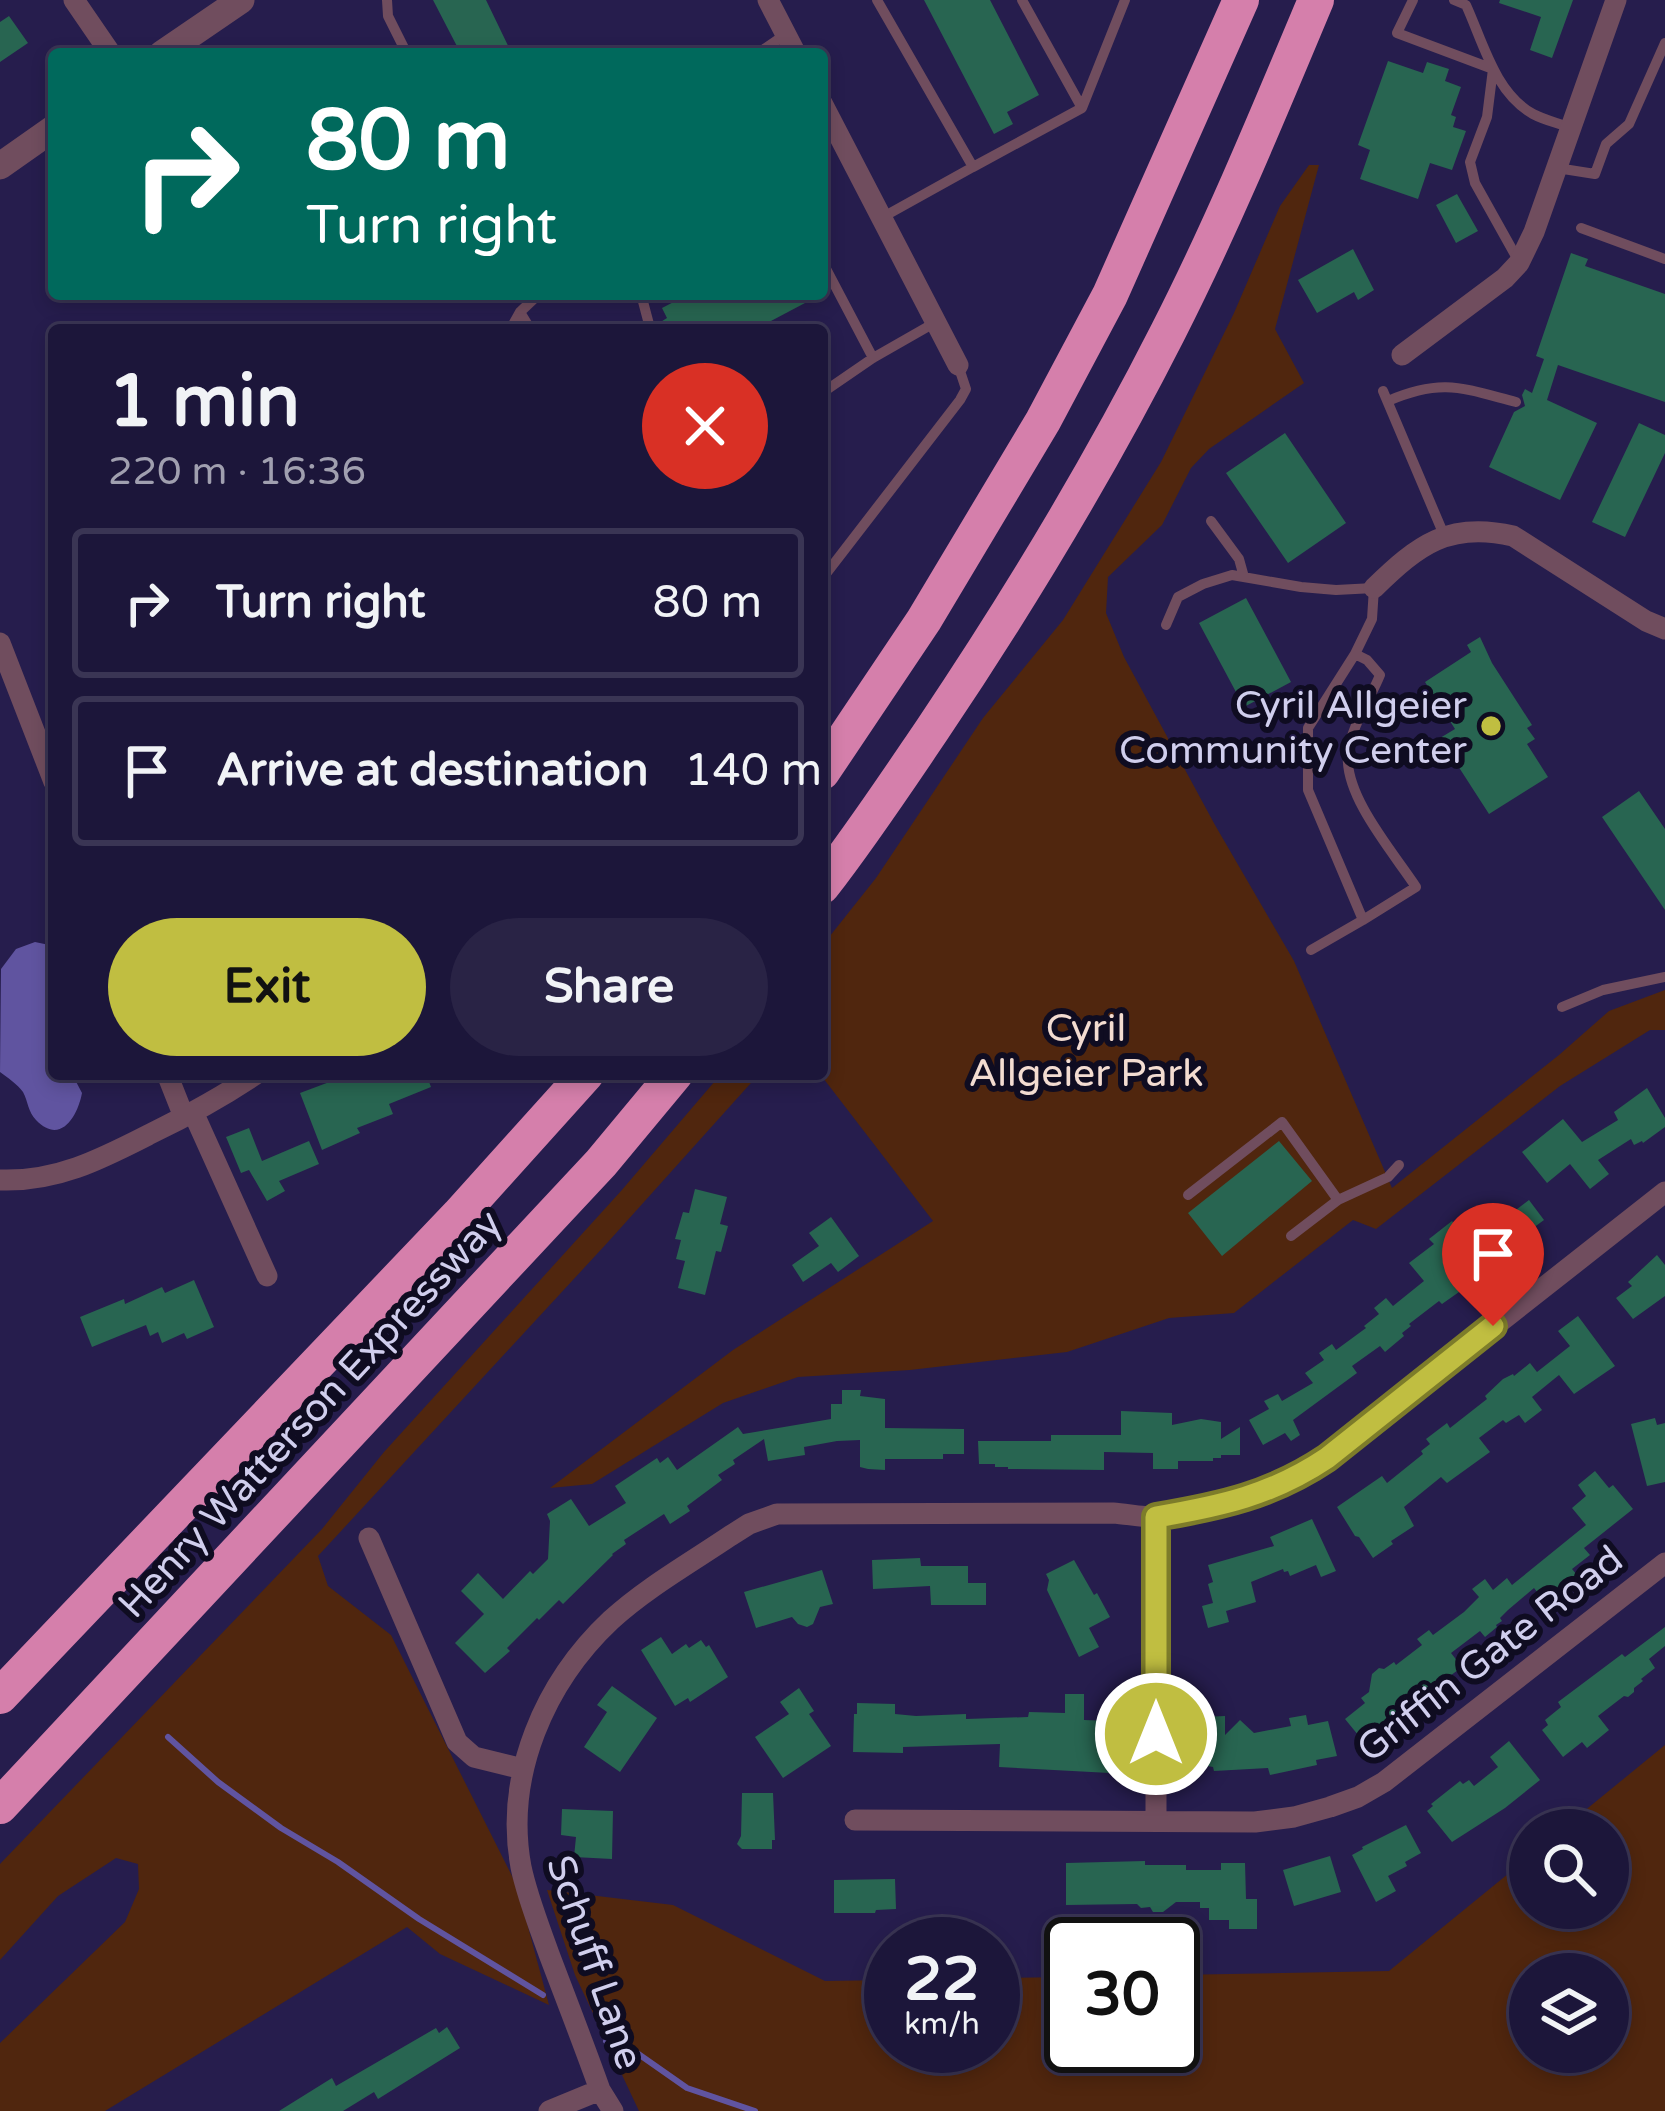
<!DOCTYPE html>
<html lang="en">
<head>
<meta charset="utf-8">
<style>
	:root { --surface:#1c163a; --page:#292345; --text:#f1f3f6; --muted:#a09faf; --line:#3a3554; --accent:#c0be41 }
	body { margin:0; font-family:"Varela Round",sans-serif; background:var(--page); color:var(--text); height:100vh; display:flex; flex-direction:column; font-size:45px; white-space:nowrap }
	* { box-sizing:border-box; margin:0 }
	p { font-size:39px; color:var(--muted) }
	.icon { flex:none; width:66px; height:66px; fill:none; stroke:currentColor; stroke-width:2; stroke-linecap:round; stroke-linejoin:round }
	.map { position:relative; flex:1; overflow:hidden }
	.side { position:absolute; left:48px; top:324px; width:780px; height:756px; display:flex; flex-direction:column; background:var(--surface); border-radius:12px; box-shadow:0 6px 18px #0003,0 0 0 3px var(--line) }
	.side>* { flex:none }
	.hud { position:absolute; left:48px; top:48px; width:780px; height:252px; border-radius:12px; box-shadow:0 6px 18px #0003,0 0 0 3px var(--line); background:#00695c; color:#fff; overflow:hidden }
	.tools { position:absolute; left:1509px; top:1809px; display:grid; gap:24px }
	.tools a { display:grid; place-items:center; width:120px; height:120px; border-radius:50%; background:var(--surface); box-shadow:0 6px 18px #0003,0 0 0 3px var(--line); font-size:60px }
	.speed { position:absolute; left:864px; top:1917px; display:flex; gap:24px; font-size:60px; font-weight:700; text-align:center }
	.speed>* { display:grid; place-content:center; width:156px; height:156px; border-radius:50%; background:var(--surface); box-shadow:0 6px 18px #0003,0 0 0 3px var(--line); line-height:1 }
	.speed small { font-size:30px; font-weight:400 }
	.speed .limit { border:6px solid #111; border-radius:18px; background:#fff; color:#111 }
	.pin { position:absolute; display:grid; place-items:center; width:102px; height:102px; color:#fff; margin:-123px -51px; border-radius:50% 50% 50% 0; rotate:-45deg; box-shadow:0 0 12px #0007 }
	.pin .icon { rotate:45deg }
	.me { position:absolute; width:132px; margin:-66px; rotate:0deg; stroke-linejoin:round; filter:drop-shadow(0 0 9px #0008) }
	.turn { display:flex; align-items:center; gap:42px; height:252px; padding:0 60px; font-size:54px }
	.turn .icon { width:156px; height:156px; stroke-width:2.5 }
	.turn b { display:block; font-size:84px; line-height:102px }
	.round { display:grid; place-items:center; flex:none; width:126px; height:126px; border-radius:63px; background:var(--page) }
	.head { display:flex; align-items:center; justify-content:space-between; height:204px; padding:0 60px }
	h1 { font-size:72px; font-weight:700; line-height:90px }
	.action { display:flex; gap:24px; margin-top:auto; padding:24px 60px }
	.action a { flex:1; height:138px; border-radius:72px; background:var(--accent); color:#111; font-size:48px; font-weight:700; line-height:138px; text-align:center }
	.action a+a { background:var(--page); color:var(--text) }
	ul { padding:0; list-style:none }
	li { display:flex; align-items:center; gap:36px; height:150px; margin:0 24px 18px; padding:0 36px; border:6px solid var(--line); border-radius:12px }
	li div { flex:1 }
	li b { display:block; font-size:45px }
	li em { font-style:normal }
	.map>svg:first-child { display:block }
	.green { fill:#50260e; fill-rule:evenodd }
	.water { fill:#6054a0 }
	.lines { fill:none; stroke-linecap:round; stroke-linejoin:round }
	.stream { stroke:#6054a0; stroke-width:6 }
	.building { fill:#286551 }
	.service { stroke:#704d5e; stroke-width:10 }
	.minor { stroke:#704d5e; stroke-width:21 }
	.tertiary { stroke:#704d5e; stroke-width:27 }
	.motorway { stroke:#d57fab; stroke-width:36 }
	.route-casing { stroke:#7d7c2a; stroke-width:30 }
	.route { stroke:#c0be41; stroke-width:21 }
	.poi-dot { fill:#c0be41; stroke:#0f0c21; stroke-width:4.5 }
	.labels { text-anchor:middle; stroke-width:12; stroke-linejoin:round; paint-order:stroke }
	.poi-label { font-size:39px; fill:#d0ceed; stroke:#0f0c21; text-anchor:end }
	.park-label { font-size:39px; fill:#f3dcd1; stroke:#0f0c21 }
	.street-label { font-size:39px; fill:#d0ceed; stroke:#0f0c21 }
</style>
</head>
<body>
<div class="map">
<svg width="1665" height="2111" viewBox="0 0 1665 2111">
	<rect width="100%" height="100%" fill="#261d4d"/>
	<!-- green -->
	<path class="green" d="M1309,165H1319L1275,329L1304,383L1209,449L1191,468L1162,525L1108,577L1106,613L1124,657L1215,825L1294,961L1392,1188L1559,1055L1609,1011L1665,990V1030H1650L1560,1086L1376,1229L1353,1220L1234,1313L1169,1318L1067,1352L910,1370L798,1377L723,1403L592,1484L550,1488L733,1350L933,1221L820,1074L822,946L876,878L983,718L1063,620L1161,462L1234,313L1280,206Z
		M721,1074H759L608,1242L318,1556L328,1586L391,1635L517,1886L549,2005L440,1954L407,1927L105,2111H0V2043L125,1922L139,1889L138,1864L116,1858L58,1896L0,1960V1864L322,1529L384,1452L621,1191Z
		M1665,1745V2111H639L575,1975L547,1890L673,1905L825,1981L891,1980V2046H993V1978L1071,1977V2046H1173V1975L1389,1971L1530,1856V1908H1608V1830H1561ZM1608,1974V2052H1530V1974Z"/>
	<!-- water -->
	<path class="water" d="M35,942L54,946V1074H72L82,1093C78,1115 61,1146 36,1120C28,1112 28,1101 23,1092C17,1084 8,1078 0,1072L1,969L16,949Z"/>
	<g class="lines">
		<!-- stream -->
		<path class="stream" d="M168,1737L218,1782L281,1828L338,1862L419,1919L543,1995
			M606,2041L637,2053L687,2088L755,2111"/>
	</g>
	<!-- building -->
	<path class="building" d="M433,0H486L512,54H461Z
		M924,0H990L1039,95L1007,112L1013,124L994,134Z
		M1500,0H1573L1552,58L1530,50L1541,17L1499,3Z
		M9,16L28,43L0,62V22Z
		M1388,61L1423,73L1427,62L1449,69L1445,81L1461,87L1451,115L1456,117L1453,127L1466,131L1452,170L1430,163L1418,199L1360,179L1370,150L1358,145Z
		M1457,194L1478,231L1456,243L1436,205Z
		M1353,249L1374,290L1358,300L1354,292L1317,313L1298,280Z
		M1571,253L1588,259L1585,266L1665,294V402L1558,365L1547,400L1597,423L1560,500L1489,467L1514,412L1525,406L1522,395L1525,389L1532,393L1544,359L1536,356Z
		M689,294H822L754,330H659V323L667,318L662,308Z
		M1639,423L1665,435V453L1625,537L1592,522Z
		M1285,433L1346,523L1288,563L1226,473Z
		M1246,598L1291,682L1244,707L1199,623Z
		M1480,637L1492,663L1532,725L1527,728L1535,739L1527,744L1548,777L1489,814L1440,738L1455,729L1425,682L1471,652L1467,645Z
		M1639,791L1665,829V910L1602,817Z
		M339,1074H426L431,1087L389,1104L393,1114L357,1128L360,1133L322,1150L300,1093L340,1078Z
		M1647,1088L1665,1118V1127L1643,1143L1642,1141L1634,1145L1631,1139L1598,1160L1609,1174L1590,1189L1570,1164L1547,1183L1522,1152L1563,1119L1582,1142L1618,1120L1614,1112Z
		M249,1128L262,1161L309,1141L319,1164L279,1181L285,1191L267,1201L249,1170L241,1173L226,1137Z
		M1279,1141L1312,1181L1222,1256L1188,1213Z
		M695,1189L727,1197L720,1224L728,1226L721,1252L716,1251L705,1295L678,1288L685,1261L676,1259L681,1240L675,1239L683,1212L689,1213Z
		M1529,1200L1544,1220L1529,1231L1531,1234L1524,1242L1484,1270L1469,1285L1442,1304L1439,1301L1409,1324L1411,1326L1402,1333L1404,1336L1385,1352L1380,1346L1352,1366L1357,1373L1293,1420L1300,1435L1291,1441L1285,1433L1263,1445L1249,1420L1269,1409L1264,1401L1278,1394L1282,1401L1313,1383L1305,1373L1324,1360L1319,1353L1332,1344L1336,1350L1366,1328L1364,1326L1379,1314L1374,1308L1386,1298L1393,1306L1424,1281L1409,1263L1434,1244L1429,1239L1452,1221L1471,1244Z
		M831,1217L859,1256L838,1272L831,1263L803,1282L792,1265L819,1246L809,1233Z
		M1657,1255L1665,1265V1296L1633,1319L1616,1298L1632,1286L1628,1282Z
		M194,1280L214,1327L187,1339L184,1333L162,1343L158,1332L150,1336L146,1325L92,1347L80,1317L124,1299L125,1304L162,1287L165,1293Z
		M1578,1316L1615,1366L1574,1394L1559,1375L1532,1397L1542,1410L1525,1423L1519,1415L1506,1423L1503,1420L1479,1438L1490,1452L1447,1483L1441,1477L1404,1507L1414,1526L1391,1541L1393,1544L1373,1558L1359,1537L1355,1536L1337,1507L1382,1476L1387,1483L1423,1454L1421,1451L1430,1444L1426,1439L1447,1423L1450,1428L1487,1399L1485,1396L1503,1379L1513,1374L1514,1376L1530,1363L1537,1372L1570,1346L1558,1331Z
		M842,1390H861L860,1396L885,1399V1428L964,1429V1454H943V1459H885V1470L868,1469L860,1467V1440L837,1441L804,1447L805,1455L768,1461L764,1439L733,1460L735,1464L718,1475L722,1480L687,1506L690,1511L670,1524L664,1514L624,1540L626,1544L612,1554L613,1555L563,1604L559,1600L539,1620L537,1618L507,1648L510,1651L485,1673L455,1643L484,1614L461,1591L478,1573L503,1599L530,1571L533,1574L548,1559L550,1521L547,1514L571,1499L589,1526L626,1503L615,1486L657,1458L660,1463L668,1457L677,1470L738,1427L743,1434L831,1419V1404H842Z
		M1121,1411L1172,1413V1425L1201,1419L1221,1422V1439L1240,1427V1455H1221V1458H1213V1461H1178V1469H1153V1453L1104,1452V1470L1008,1469V1467H995V1464H979L978,1441H1051V1435H1121Z
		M1655,1418L1657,1425L1665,1423V1482L1647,1486L1631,1424Z
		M1595,1471L1609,1488L1613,1485L1633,1509L1584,1548L1590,1555L1572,1569L1577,1575L1544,1601L1534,1588L1508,1610L1500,1618L1502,1621L1496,1625L1497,1627L1485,1637L1480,1631L1451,1653L1462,1667L1363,1741L1345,1719L1365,1703L1361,1698L1369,1692L1372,1674L1379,1668L1384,1669L1394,1662L1396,1665L1422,1645L1417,1639L1429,1630L1433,1635L1464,1612L1479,1597L1472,1589L1485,1579L1493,1590L1507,1578L1512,1585L1586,1525L1572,1508L1586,1496L1578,1485Z
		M1312,1519L1336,1571L1321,1577L1316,1565L1290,1576L1288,1571L1284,1572L1283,1569L1251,1582L1256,1602L1226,1611L1229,1622L1208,1628L1202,1606L1213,1603L1208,1584L1213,1582L1208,1565L1274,1546L1270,1537Z
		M920,1558L921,1566H968V1583H986V1605H931L930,1586L873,1589L872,1560Z
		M1074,1560L1094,1595L1097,1593L1110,1617L1089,1628L1099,1647L1079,1657L1047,1590L1049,1580L1046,1574Z
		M822,1570L833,1604L820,1607L813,1624L807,1627L798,1624L792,1617L756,1628L744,1592Z
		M1665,1627V1646L1649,1659L1655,1668L1641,1679L1643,1681L1634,1688V1692L1628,1697L1624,1696L1598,1716L1609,1730L1587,1748L1582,1742L1563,1757L1542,1730L1548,1725L1545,1720L1561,1707L1558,1702L1622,1654L1625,1657Z
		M661,1637L672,1654L686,1644L689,1648L701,1640L706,1647L709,1645L728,1677L690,1702L688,1698L675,1706L641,1650Z
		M612,1686L657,1718L620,1772L584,1747L607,1712L597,1705Z
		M799,1688L814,1711L809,1714L831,1746L783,1778L755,1737L789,1714L780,1702Z
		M1065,1694H1084V1720L1111,1721L1110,1773L999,1767L1000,1744L903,1747V1753L853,1752L854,1714H857V1703L895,1704V1714L916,1716L966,1714V1719L1028,1717L1029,1712L1065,1713Z
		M1306,1715L1308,1725L1328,1721L1337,1756L1316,1760L1317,1765L1270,1775L1268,1768L1214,1771L1213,1767L1202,1765L1203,1717L1225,1716V1735L1240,1720L1254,1733L1291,1726L1289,1718Z
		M1509,1741L1540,1780L1505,1808L1452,1842L1427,1811L1433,1806L1431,1804L1460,1781L1463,1784L1469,1780L1474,1786L1498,1767L1490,1757Z
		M742,1793H773L775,1840H772V1849H742L737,1844L741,1836Z
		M562,1809L613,1811L612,1859L574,1857L576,1837L561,1835Z
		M1406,1825L1421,1853L1405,1862L1407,1866L1388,1876L1396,1891L1376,1902L1352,1855L1363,1849L1362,1847Z
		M1330,1856L1341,1892L1294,1906L1283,1870Z
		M1145,1861V1865H1186V1870H1221V1863H1245L1246,1899H1257V1929H1229V1920H1209V1908H1200V1902H1176L1163,1912H1153L1150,1907L1141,1908L1137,1904L1066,1905V1863Z
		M895,1879L896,1909L876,1910L875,1913H834V1880Z
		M447,2027L460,2048L378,2099L374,2092L343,2111H279L332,2078L336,2086L436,2028L439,2033Z"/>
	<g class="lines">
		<!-- service -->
		<path class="service" d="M387,0L388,16L407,54
			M877,0L973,167L883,217
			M1022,0L1082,108
			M1413,0L1397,33L1493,69
			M1454,0L1466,5C1483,42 1495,93 1533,114C1544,120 1558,123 1571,128
			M757,54L786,34
			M1493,69L1487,117L1470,162L1475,183L1518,260
			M973,167L1082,108L1125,0
			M1557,168L1595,174L1606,144L1629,124L1665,43
			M1581,228L1665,259
			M822,261L873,358
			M641,294L650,328
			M520,312L531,330
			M510,330L520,312L539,294
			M1383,391L1444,535
			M822,393L873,358L936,322
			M1388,401C1442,378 1462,388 1516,402
			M1211,521L1239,559L1244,577
			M822,579L960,400L966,389L958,365
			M1166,625L1178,597L1203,584L1232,575L1301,587L1336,590L1374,588L1372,619L1355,654L1308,728V790L1363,920L1416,887C1393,852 1344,796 1348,754C1351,726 1370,700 1380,675L1367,660L1355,654
			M1311,950L1363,920
			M1562,1007L1603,990L1665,977
			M1188,1195L1282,1122L1338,1200
			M1291,1236L1338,1200L1388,1177L1399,1165"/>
		<!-- minor -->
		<path class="minor" d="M74,0L111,54
			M768,0L796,54
			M822,103L958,365
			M1402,355L1505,278L1519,263L1534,232L1616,0
			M1374,588C1418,545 1449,521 1513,536L1646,621L1665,629
			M0,643L54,782
			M167,1074L184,1117
			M193,1112L267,1276
			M0,1180C57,1182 101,1159 150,1134C187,1116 222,1097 256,1074
			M369,1538L457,1742L474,1757L523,1769
			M855,1820L1255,1822L1294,1817L1330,1807L1358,1797L1384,1782L1665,1563
			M1156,1820V1517
			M549,2111L600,2090
			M613,2111L600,2090C584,2045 566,1999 549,1954C539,1926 527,1896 521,1867C504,1775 545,1682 611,1620C646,1588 690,1563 730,1536L749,1524L777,1514L1113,1513C1128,1514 1145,1518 1160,1517C1220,1511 1277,1491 1327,1458L1665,1192"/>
		<!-- tertiary -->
		<path class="tertiary" d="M162,54L241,0
			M0,166L54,128"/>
		<!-- motorway -->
		<path class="motorway" d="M822,772L924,620L1043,421L1110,295L1241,0
			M822,886C861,836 896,783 932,730C1018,602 1098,470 1168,332C1223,224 1269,112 1316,0
			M0,1696L459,1215L586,1074
			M0,1806L601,1163L675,1074"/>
	</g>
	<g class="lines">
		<!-- route casing -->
		<g class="route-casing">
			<path id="route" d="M1156,1734V1517C1221,1506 1272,1495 1327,1458L1493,1326"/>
		</g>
		<!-- route -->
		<use href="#route" class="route"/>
	</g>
	<!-- markers -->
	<circle class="poi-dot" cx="1491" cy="726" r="12"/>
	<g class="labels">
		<!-- poi labels -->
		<g class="poi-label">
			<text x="1467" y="718">Cyril Allgeier<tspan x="1467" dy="45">Community Center</tspan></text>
		</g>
		<!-- park labels -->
		<g class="park-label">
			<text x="1086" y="1041">Cyril<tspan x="1086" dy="45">Allgeier Park</tspan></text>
		</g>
		<!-- street labels -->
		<g class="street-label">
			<text transform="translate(309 1413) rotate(-47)" y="14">Henry Watterson Expressway</text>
			<text transform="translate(1489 1653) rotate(-38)" y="14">Griffin Gate Road</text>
			<text transform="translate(596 1962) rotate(71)" y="14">Schuff Lane</text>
		</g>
	</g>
</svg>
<div class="tools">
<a><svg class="icon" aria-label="search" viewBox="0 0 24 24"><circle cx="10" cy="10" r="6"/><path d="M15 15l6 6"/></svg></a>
<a><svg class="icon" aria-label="layers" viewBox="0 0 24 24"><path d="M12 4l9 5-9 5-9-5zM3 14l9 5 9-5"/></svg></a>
</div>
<div class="speed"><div>22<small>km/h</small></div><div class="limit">30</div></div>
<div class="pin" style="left:1493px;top:1326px;background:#d93025"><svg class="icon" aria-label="arrive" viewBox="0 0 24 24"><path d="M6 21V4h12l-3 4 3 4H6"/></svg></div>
<svg class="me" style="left:1156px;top:1734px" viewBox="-20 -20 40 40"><circle r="17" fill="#c0be41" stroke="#fff" stroke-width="3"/><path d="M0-11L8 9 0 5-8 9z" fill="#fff"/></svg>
<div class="hud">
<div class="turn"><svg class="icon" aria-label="right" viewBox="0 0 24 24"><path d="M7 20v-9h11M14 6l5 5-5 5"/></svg><div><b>80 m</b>Turn right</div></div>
</div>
<section class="side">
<div class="head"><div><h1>1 min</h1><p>220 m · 16:36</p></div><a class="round" style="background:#d93025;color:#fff"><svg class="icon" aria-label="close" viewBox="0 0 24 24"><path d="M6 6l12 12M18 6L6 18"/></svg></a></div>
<ul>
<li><svg class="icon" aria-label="right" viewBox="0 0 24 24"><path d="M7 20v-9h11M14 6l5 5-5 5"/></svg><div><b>Turn right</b></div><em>80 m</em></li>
<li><svg class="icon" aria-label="arrive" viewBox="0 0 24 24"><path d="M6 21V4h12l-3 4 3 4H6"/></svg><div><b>Arrive at destination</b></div><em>140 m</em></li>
</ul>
<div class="action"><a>Exit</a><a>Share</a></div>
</section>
</div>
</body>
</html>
